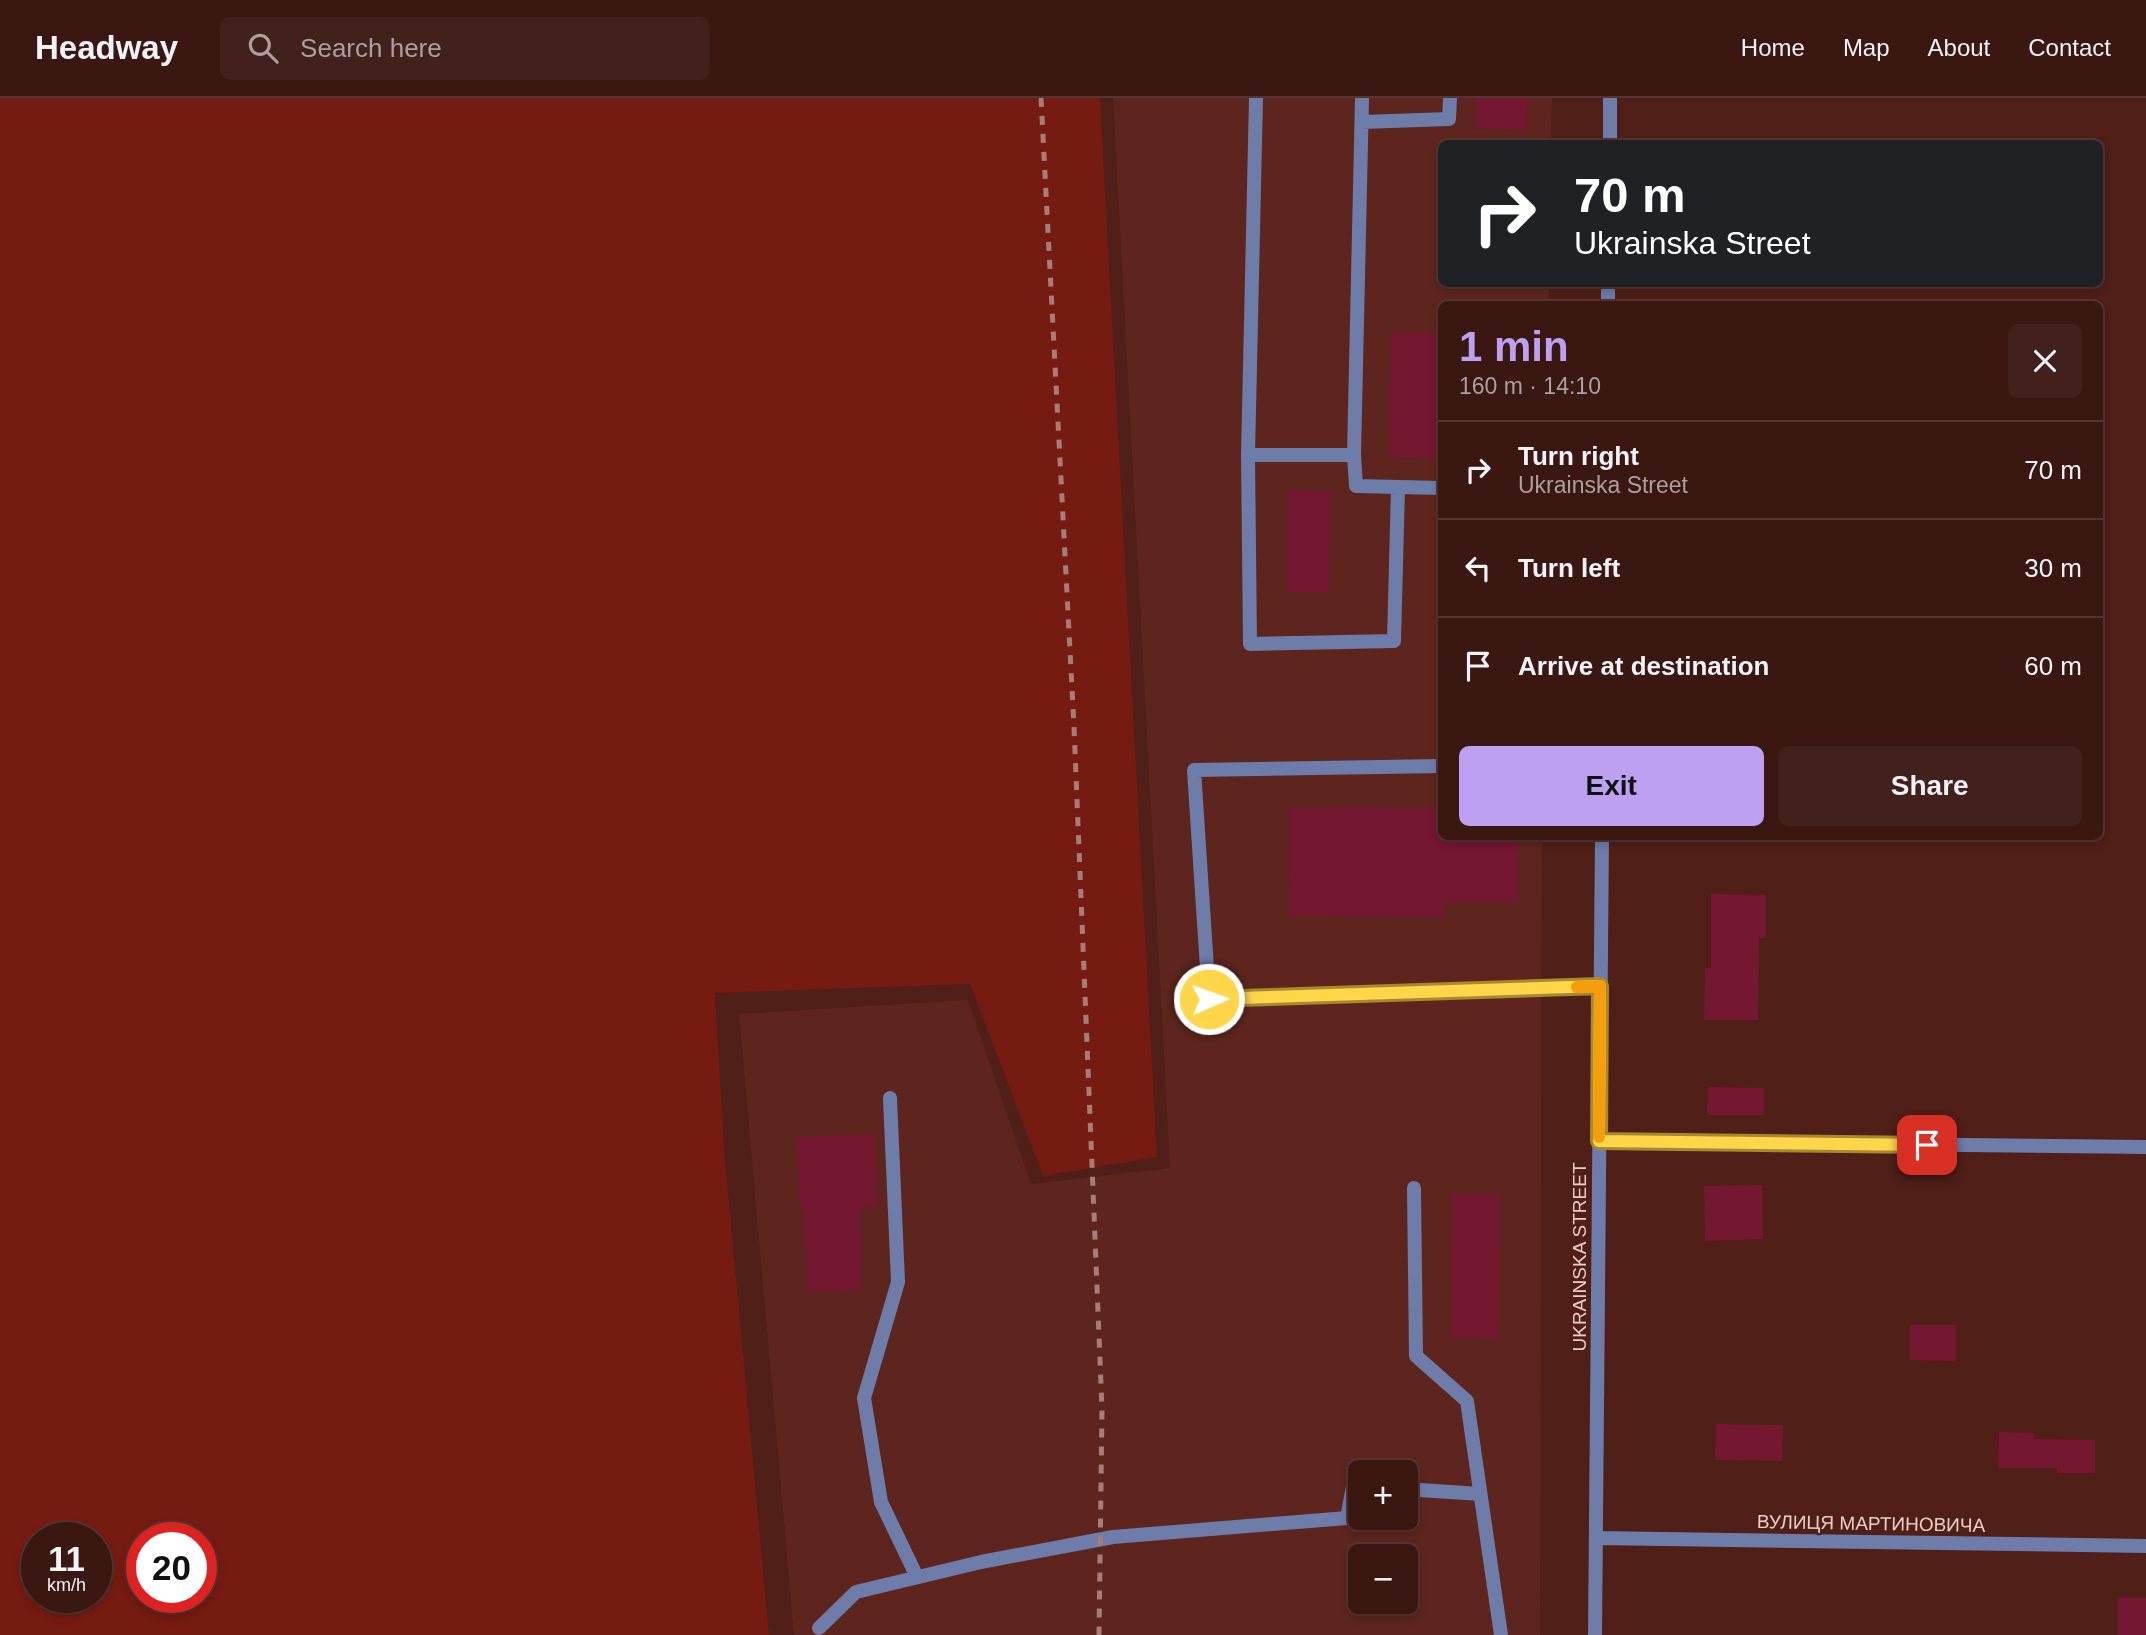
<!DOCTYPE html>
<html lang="en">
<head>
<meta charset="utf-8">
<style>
	:root { --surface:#3b1712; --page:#42201b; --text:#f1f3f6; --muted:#ac9f9f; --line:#543632; --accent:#bca0f2 }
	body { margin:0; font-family:Helvetica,sans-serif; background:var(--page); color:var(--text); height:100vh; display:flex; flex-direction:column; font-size:26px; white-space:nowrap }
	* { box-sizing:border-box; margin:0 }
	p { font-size:23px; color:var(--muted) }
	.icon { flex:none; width:38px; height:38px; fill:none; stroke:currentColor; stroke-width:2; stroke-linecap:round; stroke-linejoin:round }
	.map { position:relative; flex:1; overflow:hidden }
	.side { position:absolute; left:1438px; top:203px; width:665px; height:539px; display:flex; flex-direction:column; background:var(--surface); border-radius:10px; box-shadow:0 4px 10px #0003,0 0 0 2px var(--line) }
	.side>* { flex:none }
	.banner { position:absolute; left:1438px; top:42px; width:665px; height:147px; border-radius:10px; box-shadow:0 4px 10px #0003,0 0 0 2px var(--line); background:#202124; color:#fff; overflow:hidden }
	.controls { position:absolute; left:1348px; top:1362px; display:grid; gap:14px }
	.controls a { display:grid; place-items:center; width:70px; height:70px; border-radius:10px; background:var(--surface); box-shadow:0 4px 10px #0003,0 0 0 2px var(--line); font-size:35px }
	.speed { position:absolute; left:21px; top:1424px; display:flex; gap:14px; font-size:35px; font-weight:700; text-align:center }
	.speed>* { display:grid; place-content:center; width:91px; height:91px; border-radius:50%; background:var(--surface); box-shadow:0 4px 10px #0003,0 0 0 2px var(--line); line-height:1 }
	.speed small { font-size:18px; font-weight:400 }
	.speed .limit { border:10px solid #d22; background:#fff; color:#111 }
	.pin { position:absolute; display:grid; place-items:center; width:60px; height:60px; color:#fff; margin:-30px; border-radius:14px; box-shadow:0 4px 10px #0006 }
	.me { position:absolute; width:77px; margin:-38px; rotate:88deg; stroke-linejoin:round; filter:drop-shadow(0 0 5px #0008) }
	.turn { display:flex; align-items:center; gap:24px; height:147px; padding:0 21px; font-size:32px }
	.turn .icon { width:91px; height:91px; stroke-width:2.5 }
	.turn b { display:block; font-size:49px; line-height:60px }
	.round { display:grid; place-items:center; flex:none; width:74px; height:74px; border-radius:10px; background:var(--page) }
	.summary { display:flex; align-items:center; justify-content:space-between; height:119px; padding:0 21px }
	h1 { font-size:42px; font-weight:600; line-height:52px; color:var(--accent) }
	.button { display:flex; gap:14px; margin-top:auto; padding:14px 21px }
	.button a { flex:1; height:80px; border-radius:10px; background:var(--accent); color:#111; font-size:28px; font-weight:600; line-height:80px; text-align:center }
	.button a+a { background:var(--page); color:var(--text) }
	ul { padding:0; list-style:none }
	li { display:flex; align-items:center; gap:21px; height:98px; padding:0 21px; border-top:2px solid var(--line) }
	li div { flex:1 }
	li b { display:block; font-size:26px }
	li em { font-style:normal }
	header { display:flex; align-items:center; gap:42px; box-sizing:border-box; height:98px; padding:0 35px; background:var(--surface); border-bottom:2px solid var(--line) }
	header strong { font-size:33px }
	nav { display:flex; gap:38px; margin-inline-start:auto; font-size:24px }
	.search { width:490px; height:63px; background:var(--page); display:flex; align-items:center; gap:18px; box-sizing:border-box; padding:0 24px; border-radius:10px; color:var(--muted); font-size:26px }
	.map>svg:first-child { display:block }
	.built { fill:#5d251d; fill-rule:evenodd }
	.green { fill:#761b11; fill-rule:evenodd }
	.building { fill:#741731 }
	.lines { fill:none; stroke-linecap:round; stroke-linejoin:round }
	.lane { stroke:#6d7ca9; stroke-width:14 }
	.street { stroke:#6d7ca9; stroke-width:14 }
	.rail { stroke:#a57e77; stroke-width:5; stroke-dasharray:9 9; stroke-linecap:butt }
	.route-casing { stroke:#a68a30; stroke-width:18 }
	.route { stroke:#ffd54a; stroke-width:12 }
	.slow { stroke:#f59e0b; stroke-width:12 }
	.labels { text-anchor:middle; stroke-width:5; stroke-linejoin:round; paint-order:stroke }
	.street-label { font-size:19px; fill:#ecccc6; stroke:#4f1f18 }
</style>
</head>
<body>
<header>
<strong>Headway</strong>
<div class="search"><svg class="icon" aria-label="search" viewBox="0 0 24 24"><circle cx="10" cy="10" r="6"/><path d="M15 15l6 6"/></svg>Search here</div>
<nav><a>Home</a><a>Map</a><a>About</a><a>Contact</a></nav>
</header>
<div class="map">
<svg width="2146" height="1537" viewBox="0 0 2146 1537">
	<rect width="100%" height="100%" fill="#4f1f18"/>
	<!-- built -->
	<path class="built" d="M1113,0H1552L1551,45L1442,46V186H1549V206H1442V738L1542,739L1540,1537H794L739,916L968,902L1031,1086L1170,1070ZM1360,1374H1405V1419H1360ZM1360,1458H1405V1503H1360Z"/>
	<!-- green -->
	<path class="green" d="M0,0H1100L1157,1059L1043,1078L970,886L715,895L724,1050L769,1537H0ZM37,1440H96V1500H37ZM142,1440H201V1500H142Z"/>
	<!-- building -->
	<path class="building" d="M1477,0H1528L1527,32L1475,30Z
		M1391,234L1442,235V361L1390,360Z
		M1287,393H1330L1329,494H1286Z
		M1289,709L1442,710V738H1518V804H1443V819L1288,818Z
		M1711,796L1766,797V840H1759L1758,922H1704L1705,870H1711Z
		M1708,989L1764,990V1017H1707Z
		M874,1036L877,1108L860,1109L862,1192L807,1194L804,1111H800L797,1039Z
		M1762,1087L1763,1141L1705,1143L1704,1088Z
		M1452,1096H1500L1498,1241L1450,1240Z
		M1910,1227H1956V1263L1910,1262Z
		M1716,1326L1783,1327L1782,1363L1715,1362Z
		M1999,1334L2034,1335V1341L2095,1342V1375H2057V1370H1998Z
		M2118,1500H2146V1537H2118Z"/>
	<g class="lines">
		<!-- lane -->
		<path class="lane" d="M1362,24L1449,21L1450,0
			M1248,357L1256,0
			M1354,357L1362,0
			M1398,389L1394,543L1250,546L1248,357H1354L1356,388L1442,390
			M1442,668L1194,672L1209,901L1600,888
			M890,1000L898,1184L864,1300L881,1404L917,1479
			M1599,1043L2146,1049
			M1414,1090L1416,1258L1467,1303L1501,1537
			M1405,1391L1480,1396
			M819,1530L856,1494L981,1464L1113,1439L1347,1420L1353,1388L1360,1389"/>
		<!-- street -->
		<path class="street" d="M1610,46V0
			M1608,206V186
			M1596,1440L2146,1448
			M1595,1537L1602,738"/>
		<!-- rail -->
		<path class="rail" d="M1041,0L1074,629L1102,1311L1099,1537"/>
	</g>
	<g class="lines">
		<!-- route casing -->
		<g class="route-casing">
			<path id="route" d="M1209,901L1600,888L1599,1043L1927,1047"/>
		</g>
		<!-- route -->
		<use href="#route" class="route"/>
		<!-- slow -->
		<path class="slow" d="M1577,889L1600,888L1599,1039"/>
	</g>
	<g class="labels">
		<!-- street labels -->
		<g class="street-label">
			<text transform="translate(1579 1159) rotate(-90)" y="7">UKRAINSKA STREET</text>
			<text transform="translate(1871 1425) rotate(1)" y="7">ВУЛИЦЯ МАРТИНОВИЧА</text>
		</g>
	</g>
</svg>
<div class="controls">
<a>+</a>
<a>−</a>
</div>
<div class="speed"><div>11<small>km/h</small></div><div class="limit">20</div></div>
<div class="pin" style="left:1927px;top:1047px;background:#d93025"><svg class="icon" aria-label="arrive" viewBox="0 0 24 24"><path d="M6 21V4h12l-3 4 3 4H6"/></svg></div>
<svg class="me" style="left:1209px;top:901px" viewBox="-20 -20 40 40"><circle r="17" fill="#ffd54a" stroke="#fff" stroke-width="3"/><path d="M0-11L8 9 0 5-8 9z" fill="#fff"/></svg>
<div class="banner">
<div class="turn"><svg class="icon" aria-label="right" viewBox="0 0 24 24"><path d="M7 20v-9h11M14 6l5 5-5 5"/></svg><div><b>70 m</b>Ukrainska Street</div></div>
</div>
<section class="side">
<div class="summary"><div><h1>1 min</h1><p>160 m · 14:10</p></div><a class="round"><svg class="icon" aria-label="close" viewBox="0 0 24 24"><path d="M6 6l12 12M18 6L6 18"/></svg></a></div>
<ul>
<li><svg class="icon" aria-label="right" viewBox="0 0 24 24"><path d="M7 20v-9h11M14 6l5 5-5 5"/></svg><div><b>Turn right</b><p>Ukrainska Street</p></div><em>70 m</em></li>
<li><svg class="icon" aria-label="left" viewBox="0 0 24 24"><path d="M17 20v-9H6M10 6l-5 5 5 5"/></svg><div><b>Turn left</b></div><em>30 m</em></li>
<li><svg class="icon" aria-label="arrive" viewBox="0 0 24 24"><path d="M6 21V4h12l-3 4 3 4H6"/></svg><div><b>Arrive at destination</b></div><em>60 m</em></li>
</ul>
<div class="button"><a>Exit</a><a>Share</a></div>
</section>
</div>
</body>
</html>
